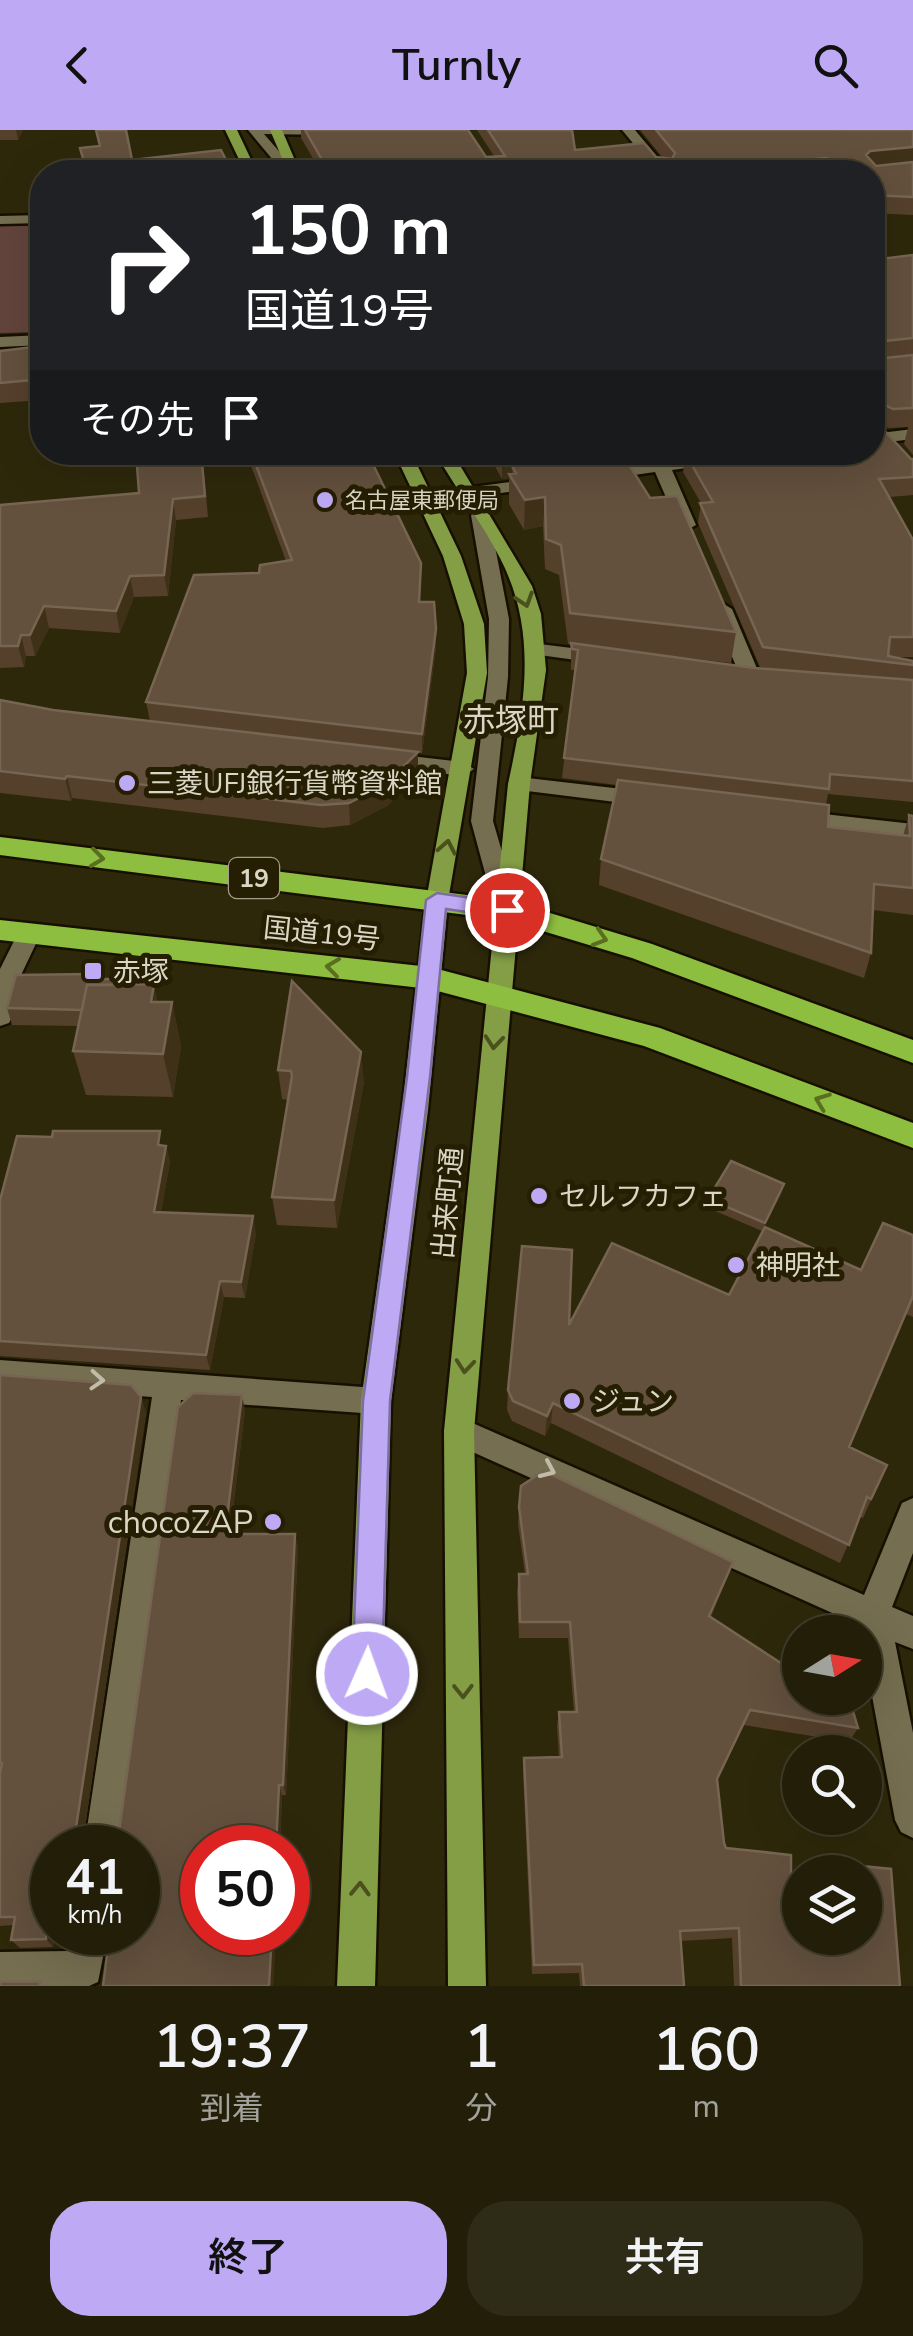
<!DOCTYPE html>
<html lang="ja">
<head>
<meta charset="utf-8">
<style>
	:root { --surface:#221e08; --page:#2e2b16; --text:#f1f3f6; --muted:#a2a29c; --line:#3f3c29; --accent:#bea9f4 }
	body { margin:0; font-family:"Nunito Sans","Noto Sans JP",sans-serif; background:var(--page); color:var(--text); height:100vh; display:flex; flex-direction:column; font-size:38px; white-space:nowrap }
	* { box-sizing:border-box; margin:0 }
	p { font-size:32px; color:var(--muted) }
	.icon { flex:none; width:55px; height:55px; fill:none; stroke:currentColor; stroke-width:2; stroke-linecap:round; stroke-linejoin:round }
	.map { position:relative; height:1856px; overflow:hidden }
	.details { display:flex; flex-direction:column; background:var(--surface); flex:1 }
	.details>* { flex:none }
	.hud { position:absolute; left:30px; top:30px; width:855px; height:305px; border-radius:40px; box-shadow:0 10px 40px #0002,0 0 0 2px var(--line); background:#202124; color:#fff; overflow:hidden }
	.needle { width:65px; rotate:79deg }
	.controls { position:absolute; left:782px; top:1485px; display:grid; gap:20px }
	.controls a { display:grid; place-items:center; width:100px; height:100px; border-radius:50%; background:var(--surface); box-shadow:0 10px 40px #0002,0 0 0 2px var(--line); font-size:50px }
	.speed { position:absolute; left:30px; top:1695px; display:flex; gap:20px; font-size:50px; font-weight:700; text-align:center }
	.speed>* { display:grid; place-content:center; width:130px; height:130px; border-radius:50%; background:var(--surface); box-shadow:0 10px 40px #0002,0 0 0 2px var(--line); line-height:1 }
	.speed small { font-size:25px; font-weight:400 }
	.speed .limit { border:15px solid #d22; background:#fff; color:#111 }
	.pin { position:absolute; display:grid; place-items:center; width:85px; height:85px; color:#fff; margin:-42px; border:5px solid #fff; border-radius:50%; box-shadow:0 2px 10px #0007 }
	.me { position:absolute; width:110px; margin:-55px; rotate:2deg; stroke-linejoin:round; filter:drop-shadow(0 0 8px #0008) }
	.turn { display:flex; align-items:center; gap:35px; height:210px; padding:0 50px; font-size:45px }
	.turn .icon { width:130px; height:130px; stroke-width:2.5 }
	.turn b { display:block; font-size:70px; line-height:85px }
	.then { display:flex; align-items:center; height:95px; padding:0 50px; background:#0003; gap:20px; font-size:38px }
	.eta { display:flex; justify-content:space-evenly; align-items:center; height:170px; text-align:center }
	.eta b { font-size:60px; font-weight:600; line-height:70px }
	.cta { display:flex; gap:20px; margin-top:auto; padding:20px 50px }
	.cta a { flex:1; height:115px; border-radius:40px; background:var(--accent); color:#111; font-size:40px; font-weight:600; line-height:115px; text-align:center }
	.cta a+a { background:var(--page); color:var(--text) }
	header { display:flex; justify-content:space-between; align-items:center; height:130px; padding:0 50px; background:var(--accent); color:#111; font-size:45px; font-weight:600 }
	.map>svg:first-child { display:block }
	.green { fill:#63443d }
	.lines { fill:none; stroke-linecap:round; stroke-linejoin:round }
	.minor-casing { stroke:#171000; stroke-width:5 }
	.major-casing { stroke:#171000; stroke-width:5 }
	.highway-casing { stroke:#171000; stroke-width:5 }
	.minor { fill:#766e50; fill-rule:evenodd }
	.major { fill:#849e46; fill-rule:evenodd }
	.highway { fill:#8ebe3f; fill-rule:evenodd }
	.wall { fill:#55402c }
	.shaded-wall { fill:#3f3018 }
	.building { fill:#63503d; stroke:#766552; stroke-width:2.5 }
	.oneway { stroke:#4b511d }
	.oneway2 { stroke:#5a6e20 }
	.oneway3 { stroke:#c0bca8 }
	.route { fill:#bea9f4; stroke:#7c6e9f; stroke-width:2.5 }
	.poi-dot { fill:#bea9f4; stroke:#251e02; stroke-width:4 }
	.labels { text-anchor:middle; stroke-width:10; stroke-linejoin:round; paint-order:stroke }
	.far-poi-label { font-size:22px; fill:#d9d6c5; stroke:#251e02; text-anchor:start }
	.shield { fill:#251e02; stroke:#a39f8a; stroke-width:2.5 }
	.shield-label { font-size:25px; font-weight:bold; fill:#d9d6c5 }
	.poi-label { font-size:28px; fill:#d9d6c5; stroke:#251e02; text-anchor:start }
	.street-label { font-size:28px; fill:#d9d6c5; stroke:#251e02 }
	.quarter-label { font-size:32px; fill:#d9d6c5; stroke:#251e02 }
	.near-poi-label { font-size:32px; fill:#d9d6c5; stroke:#251e02; text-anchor:end }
</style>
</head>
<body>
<header><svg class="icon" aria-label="back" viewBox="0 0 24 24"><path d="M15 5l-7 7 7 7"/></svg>Turnly<svg class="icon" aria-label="search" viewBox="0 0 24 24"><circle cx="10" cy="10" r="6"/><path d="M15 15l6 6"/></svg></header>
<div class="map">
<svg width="913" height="1856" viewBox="0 0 913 1856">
	<rect width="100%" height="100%" fill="#2e280b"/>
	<!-- green -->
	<path class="green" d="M42,95V202L0,203V96Z"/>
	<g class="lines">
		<!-- minor casing -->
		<g class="minor-casing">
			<path id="minor" d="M248,0H337V1L331,5L264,4L297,42H283Z
				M622,0H635L670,42H657Z
				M42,85V93L0,94V86Z
				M42,205V215L0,217V207Z
				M913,299V309L872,314V304Z
				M647,322H664L667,331L727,322H776L768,327L672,340L696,395L687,400L678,395L655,342L599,350L590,345L599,340L651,333Z
				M539,348L548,353L545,357L465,368L456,363L465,358Z
				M480,380L489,385L509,489L508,547L493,691L519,780L507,788L495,780L471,691L488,547L489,489L471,385Z
				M722,473L732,479L761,548L758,552H744L741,548L712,479Z
				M539,514L605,522L615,528L605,534L532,524L529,520Z
				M384,623L463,632L474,639L463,646L377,635L373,630Z
				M519,647L648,662L659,669L648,676L511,659L508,654L511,649Z
				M797,681L913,694V708L789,693L786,688Z
				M29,795L41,803L22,843L12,887L9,893L0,896V839L21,797Z
				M0,1230L376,1258L386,1262L391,1271L386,1280L376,1284L181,1270L120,1718H84L152,1267L0,1256Z
				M459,1287L864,1465L902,1373L913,1368V1423L892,1477L913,1486V1519L895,1512L913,1603V1708L901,1702L895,1690L865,1528V1502H860L859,1495L448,1311L444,1301L448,1291Z
				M72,1802H108L98,1852L89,1856H0V1822L69,1821Z"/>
		</g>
		<!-- major casing -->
		<g class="major-casing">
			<path id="major" d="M225,0H237L257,42H245Z
				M270,0H282L300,42H288Z
				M394,322H411L461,426L484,494L487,543L448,771L428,980L391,1271L375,1856H337L361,1271L402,980L426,771L467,543L464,494L443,426Z
				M435,322H452L532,456L541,484L546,540L530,654L474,1301L486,1856H448L444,1301L508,654C525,576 538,501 500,428C481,391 455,358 435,322Z"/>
		</g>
		<!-- highway casing -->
		<g class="highway-casing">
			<path id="highway" d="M0,707L507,770L652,814L913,910V933L632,828L506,790L0,725Z
				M0,790L430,837L660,898L913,993V1018L644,916L430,859L0,810Z"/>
		</g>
		<!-- minor -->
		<use href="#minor" class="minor"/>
		<!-- major -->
		<use href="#major" class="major"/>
		<!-- highway -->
		<use href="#highway" class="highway"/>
	</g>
	<!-- wall -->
	<path class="wall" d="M0,0H23L18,10H0Z
		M301,0H468L486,27L494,26L477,0H572L575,20L663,28L640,0H913V85L872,83V42H321L301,8Z
		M913,125V325L904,314L908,297L889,298L873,290L874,298L913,347V365L889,367L913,410V527H891L913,531V672L828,664L826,675L828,697L903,706L909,685L913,686V785L873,780L871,823L864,848L599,755L601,729L617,655L562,648L575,540H571V514H568L559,445L545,439L543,396L524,400L509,374V348L502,349L487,322H644L623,326L736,502L731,533L631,521L754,538L792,541L760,537L698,393L701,373L683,342L685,325L674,326L669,322H872V130Z
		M42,216V270L0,273V221Z
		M202,322L208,387L176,390L168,466L134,467L120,503L49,498L35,526H26L24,537L0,538V375L139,363Z
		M246,322H367L421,433L420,472L436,518L422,623H418V644L387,676L350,695L323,698L72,668L71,671L0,663V570L53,580L150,591L146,572L259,443L286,431Z
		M93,844L94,849L121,855L157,872H172L181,916L173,967L86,965L73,921L79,896L12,895L7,878Z
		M278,940L364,952L337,1098L277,1095L272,1067L288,970L282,969Z
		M164,1016H166L170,1032L161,1082L256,1103L245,1168L224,1167L210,1240L0,1226V1070Z
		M782,1062L762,1101L706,1077L708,1069Z
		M913,1105V1187L906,1184L849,1317L887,1335L863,1388L860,1387L840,1433L551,1293L545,1306L512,1291L507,1280L508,1260L569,1195L861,1140Z
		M0,1245L146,1282L83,1711L114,1712L118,1709L245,1280L230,1404H295L298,1418L286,1665H282L280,1718H202V1802H276L273,1856L138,1802L52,1718V1802H69L68,1804L55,1805L53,1817L20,1818L11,1810L14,1795L0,1796Z
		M544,1341L733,1432L711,1487L787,1537L800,1539V1568H849L858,1598L849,1612L744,1595L717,1650L724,1713L726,1718L791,1725V1747L800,1749V1808H865V1742H856L861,1736L891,1739L900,1856H734L732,1808L680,1811L684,1856H580L579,1843L532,1844L523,1641L524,1628L559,1627L557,1596L559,1582H574L568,1508H519L517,1461L519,1444H525L518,1394L521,1356Z"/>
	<!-- shaded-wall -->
	<path class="shaded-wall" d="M16,0H23L18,10Z
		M913,17V33L867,38L866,25L870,21Z
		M560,322H609L516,343L512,336V348L509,344V348L502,349V330Z
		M545,367L543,396L524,400L525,370Z
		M173,369L176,390L168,466L164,445Z
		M130,446L134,467L120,503L116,481Z
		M44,476L49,498L35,526L30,505Z
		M436,499V518L422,623V604Z
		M21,505L26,526L24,537L18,516Z
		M418,622V644L387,676L350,695L349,673Z
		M67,646L72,668L71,671L65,649Z
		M154,854L163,899L151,872Z
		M172,872L181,916L173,967L163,924Z
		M361,922L364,952L337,1098L334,1070Z
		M166,1016L170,1032L158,1098L154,1082Z
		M784,1054L782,1062L762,1101L765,1093Z
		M253,1086L256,1103L245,1168L241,1152Z
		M220,1151L224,1167L210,1240L206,1225Z
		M242,1265L245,1280L228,1418L225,1404Z
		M141,1267L146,1282L82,1718L74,1711Z
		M553,1273L551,1293L545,1306L547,1286Z
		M295,1404L298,1418L286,1665L283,1655Z
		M733,1432L727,1448L704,1502L709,1486Z
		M279,1655L282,1665L280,1718H276Z
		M47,1796L55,1805L53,1817L46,1809Z
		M272,1802H276L273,1856H269Z"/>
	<!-- building -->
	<path class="building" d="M96,0H126L132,30L221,20L232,42H87L80,18L100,16Z
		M305,0H468L486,27L505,26L488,0H572L575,20L644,13L656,27L672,29L675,23L656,0H913V17L870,21L866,25L876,36L913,32V67L872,65V42H841L827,28L748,34L755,42H329Z
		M913,125V208L875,212L872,224V130Z
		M42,216V249L0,253V221Z
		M913,225V278L893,279L873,269L874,298H882L911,329H913V347L879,349L913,410V507H890L888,526L913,531V535L763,517L700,373L713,372L685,323L872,322V226L876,229Z
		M136,322H201L205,366L173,369L164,445L130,446L116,481L44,476L30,505H21L18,516H0V375L139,363Z
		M251,322H367L421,433L419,472H434L436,499L422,604L146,572L194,445L259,443L260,435L292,430Z
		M498,322H560L502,330Z
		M612,322H621L650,368L677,366L736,502L570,483L561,415L546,409L545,367L525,370L509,344L516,343L512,336Z
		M571,513L754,538L913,550V651L830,644L829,659L564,628L578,520L572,519Z
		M0,570L53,580L418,622L386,654L349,673L321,675L67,646L65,649L0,641Z
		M618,650L829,675L828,697L910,706L909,685L913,686V758L874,754L871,823L601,729Z
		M93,844L91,849H120L119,855H87L82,880L7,878L16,845Z
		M292,851L361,922L334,1070L272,1067L292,946L291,941L278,940Z
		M154,854L151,872H172L163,924L73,921L87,855Z
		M53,1001H160L158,1015L166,1016L154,1082L253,1086L241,1152L220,1151L206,1225L0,1211V1070L17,1006L52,1007Z
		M731,1031L784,1054L765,1093L708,1069Z
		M883,1093L913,1105V1166L849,1317L887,1335L871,1369L867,1367L849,1415L553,1273L547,1286L513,1271L508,1260L522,1116L572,1120L569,1195L612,1113L729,1165L765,1097L861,1140Z
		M0,1245L131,1255L141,1267L74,1711L114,1712L118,1709L178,1277L193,1263L242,1265L225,1404H295L283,1655H279L276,1718H202V1802H272L269,1856H103L110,1802H138V1718H52V1796H47L46,1809L11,1810L15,1787H0V1643L2,1633H0Z
		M544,1341L733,1432L709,1486L787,1537L800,1539V1568H849L858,1598L750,1580L717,1649L724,1713L726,1718L791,1725V1747L800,1749V1808H865V1742H862L861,1736L891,1739L900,1856H741L739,1798L680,1801L684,1856H584L582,1834L534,1835L524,1628L562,1627L559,1582H577L570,1492H520L519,1444H528L519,1377L521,1356Z
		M0,1852H40L39,1856H0Z"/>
	<!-- one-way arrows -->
	<defs><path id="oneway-chevron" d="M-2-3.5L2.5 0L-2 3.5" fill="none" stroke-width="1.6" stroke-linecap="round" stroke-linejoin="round" transform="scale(2.5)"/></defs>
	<g class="oneway">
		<use href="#oneway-chevron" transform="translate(525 470) rotate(72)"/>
		<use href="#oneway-chevron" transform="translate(447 717) rotate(-79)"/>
		<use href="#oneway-chevron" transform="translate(494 912) rotate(95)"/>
		<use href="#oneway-chevron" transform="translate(465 1236) rotate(95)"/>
		<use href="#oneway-chevron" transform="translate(463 1561) rotate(89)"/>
		<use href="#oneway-chevron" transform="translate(360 1759) rotate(-88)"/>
	</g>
	<g class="oneway2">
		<use href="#oneway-chevron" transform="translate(97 728) rotate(7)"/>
		<use href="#oneway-chevron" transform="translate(600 808) rotate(17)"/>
		<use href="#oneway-chevron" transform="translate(333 837) rotate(-173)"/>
		<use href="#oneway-chevron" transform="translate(822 971) rotate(-159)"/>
	</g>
	<g class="oneway3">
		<use href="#oneway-chevron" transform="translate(97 1250) rotate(4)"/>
		<use href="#oneway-chevron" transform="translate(548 1340) rotate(24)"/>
	</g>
	<!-- route -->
	<path class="route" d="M437,763L507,773L517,780L507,788L446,779L430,947L390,1271L382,1544L378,1555L367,1559L356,1555L352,1544L363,1271L407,947L426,770Z"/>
	<!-- markers -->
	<g class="poi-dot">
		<circle cx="325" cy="370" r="10"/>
		<circle cx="127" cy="653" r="10"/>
		<rect x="83" y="831" width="20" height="20" rx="5"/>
		<circle cx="539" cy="1066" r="10"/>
		<circle cx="736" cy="1135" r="10"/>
		<circle cx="572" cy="1271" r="10"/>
		<circle cx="273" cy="1392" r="10"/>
	</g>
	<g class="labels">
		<!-- far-poi labels -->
		<g class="far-poi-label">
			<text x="345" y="378">名古屋東郵便局</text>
		</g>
		<!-- shield labels -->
		<rect class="shield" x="229" y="728" width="50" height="40" rx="8"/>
		<g class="shield-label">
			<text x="254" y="757">19</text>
		</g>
		<!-- poi labels -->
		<g class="poi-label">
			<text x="147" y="663">三菱UFJ銀行貨幣資料館</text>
			<text x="113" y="851">赤塚</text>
			<text x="559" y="1076">セルフカフェ</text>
			<text x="756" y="1145">神明社</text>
			<text x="592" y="1281">ジュン</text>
		</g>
		<!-- street labels -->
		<g class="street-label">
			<text transform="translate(322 803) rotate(6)" y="10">国道19号</text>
			<text transform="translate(447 1073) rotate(-85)" y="10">出来町通</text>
		</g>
		<!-- quarter labels -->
		<g class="quarter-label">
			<text x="511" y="601">赤塚町</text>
		</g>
		<!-- near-poi labels -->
		<g class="near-poi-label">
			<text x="253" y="1403">chocoZAP</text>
		</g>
	</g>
</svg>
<div class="controls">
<a><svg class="needle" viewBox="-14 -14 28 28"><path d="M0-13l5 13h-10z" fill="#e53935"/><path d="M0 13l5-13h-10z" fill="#a2a29c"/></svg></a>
<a><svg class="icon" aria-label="search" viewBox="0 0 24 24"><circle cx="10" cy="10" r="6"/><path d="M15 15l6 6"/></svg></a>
<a><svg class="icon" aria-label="layers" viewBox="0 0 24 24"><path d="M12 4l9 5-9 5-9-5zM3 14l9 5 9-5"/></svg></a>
</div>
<div class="speed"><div>41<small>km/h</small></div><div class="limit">50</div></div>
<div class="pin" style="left:507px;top:780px;background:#d93025"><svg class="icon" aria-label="arrive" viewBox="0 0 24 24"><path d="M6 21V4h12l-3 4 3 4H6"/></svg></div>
<svg class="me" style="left:367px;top:1544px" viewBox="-20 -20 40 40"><circle r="17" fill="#bea9f4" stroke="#fff" stroke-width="3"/><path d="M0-11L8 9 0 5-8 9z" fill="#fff"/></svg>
<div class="hud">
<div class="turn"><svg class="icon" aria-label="right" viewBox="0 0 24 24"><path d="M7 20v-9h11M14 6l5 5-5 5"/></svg><div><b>150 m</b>国道19号</div></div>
<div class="then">その先<svg class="icon" aria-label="arrive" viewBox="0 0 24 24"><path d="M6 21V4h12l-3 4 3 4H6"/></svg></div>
</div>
</div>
<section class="details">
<div class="eta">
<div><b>19:37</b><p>到着</p></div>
<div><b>1</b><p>分</p></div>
<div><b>160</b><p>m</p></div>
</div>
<div class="cta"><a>終了</a><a>共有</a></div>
</section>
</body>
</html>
